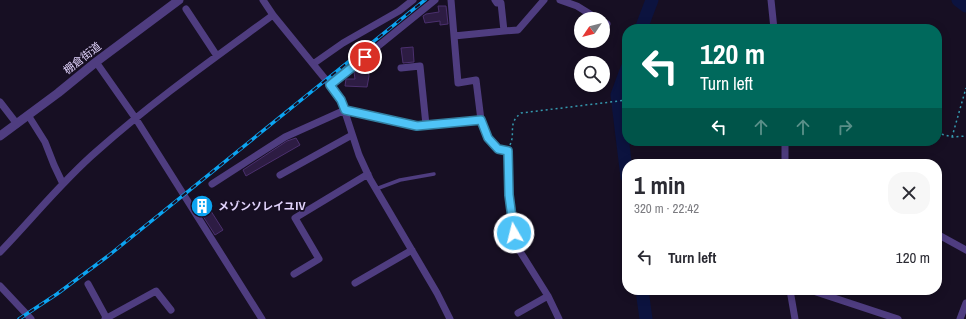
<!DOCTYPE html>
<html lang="en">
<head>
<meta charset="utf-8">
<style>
	:root { --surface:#fff; --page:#f7f7f7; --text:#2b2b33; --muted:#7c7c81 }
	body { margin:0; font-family:"Archivo Narrow","Noto Sans JP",sans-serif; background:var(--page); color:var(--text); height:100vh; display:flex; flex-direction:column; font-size:15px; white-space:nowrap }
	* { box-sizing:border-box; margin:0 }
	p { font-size:13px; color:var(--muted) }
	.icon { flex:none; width:22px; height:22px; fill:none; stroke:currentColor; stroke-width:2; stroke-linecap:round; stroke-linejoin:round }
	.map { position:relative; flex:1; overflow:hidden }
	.details { position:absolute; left:622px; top:159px; width:320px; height:136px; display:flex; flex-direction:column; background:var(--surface); border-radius:16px; box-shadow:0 2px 10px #0003 }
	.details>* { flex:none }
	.hud { position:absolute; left:622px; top:24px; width:320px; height:122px; border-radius:16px; box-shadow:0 2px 10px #0003; background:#00695c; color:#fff; overflow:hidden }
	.needle { width:26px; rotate:235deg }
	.fabs { position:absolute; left:574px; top:12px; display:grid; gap:8px }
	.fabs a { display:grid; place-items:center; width:36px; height:36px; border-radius:50%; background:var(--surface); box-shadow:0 2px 10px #0003; font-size:20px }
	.pin { position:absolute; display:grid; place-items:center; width:34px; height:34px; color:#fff; margin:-17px; border:2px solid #fff; border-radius:50%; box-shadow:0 1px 4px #0007 }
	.me { position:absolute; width:44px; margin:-22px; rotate:352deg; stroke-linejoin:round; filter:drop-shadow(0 0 3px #0008) }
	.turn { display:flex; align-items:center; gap:14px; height:84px; padding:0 12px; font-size:18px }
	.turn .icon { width:52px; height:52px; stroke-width:2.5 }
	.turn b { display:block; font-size:28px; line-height:34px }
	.lanes { display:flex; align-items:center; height:38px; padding:0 12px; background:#0003; justify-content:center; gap:20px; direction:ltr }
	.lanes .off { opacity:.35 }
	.round { display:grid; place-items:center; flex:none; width:42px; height:42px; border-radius:16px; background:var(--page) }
	.head { display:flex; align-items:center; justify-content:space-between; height:68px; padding:0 12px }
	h1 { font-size:24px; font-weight:800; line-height:30px }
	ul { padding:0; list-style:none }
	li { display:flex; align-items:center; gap:12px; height:60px; padding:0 12px }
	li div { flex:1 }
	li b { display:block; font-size:15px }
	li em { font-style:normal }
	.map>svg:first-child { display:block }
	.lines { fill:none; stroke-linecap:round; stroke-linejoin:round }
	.river { stroke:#0c133f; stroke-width:13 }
	.building { fill:#2d1c43; stroke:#4b306e }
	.path { stroke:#359ab0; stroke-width:1.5; stroke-dasharray:2 3; stroke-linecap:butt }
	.service { stroke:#4f3d80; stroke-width:3.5 }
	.minor { stroke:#4f3d80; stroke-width:7 }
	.tertiary { stroke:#4f3d80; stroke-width:9 }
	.rail-casing { stroke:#0ca4f1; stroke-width:3.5 }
	.rail { stroke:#170f23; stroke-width:2; stroke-dasharray:6; stroke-linecap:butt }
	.route-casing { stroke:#337fa1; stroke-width:10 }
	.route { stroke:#4fc3f7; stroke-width:7 }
	.labels { text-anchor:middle; stroke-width:3.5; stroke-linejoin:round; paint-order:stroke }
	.street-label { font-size:11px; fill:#e2d4fd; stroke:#170f23 }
	.poi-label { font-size:11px; font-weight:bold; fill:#e2d4fd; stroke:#170f23; text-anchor:start }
</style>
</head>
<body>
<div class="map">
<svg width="966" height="319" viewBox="0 0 966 319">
	<rect width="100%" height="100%" fill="#170f23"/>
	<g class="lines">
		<!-- river -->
		<path class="river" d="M958,0L966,6
			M641,29L652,0
			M627,68L617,95L627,177
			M642,290L646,319"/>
	</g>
	<!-- building -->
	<path class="building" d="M438,6H446L448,24L440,25V21L425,23L423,16L426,14L439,12Z
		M413,47L414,62L403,63L401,48Z
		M367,65L369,76L367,87L345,86L346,79H355L354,72L362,66Z
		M296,138L300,145L246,176L243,170L287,141Z
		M202,197L223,230L215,235L194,202Z"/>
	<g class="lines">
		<!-- path -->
		<path class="path" d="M937,133L952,137L966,136
			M952,137L966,88
			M510,145C516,132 507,124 521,113L627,100"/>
		<!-- service -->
		<path class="service" d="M376,189L400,180L434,174"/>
		<!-- minor -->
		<path class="minor" d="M263,0L273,15L326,80L341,100L359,155L370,179L437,293L450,319
			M451,0L454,36L504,31L501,3H497L495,0
			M560,0L577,6L598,19
			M771,0L774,29
			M186,9L217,56
			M603,22L607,24
			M504,31L518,30L544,0
			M454,36L458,83L476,80L481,120
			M96,62L136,119L262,319
			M313,64L343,43L399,11L413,0
			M401,68L420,66L426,125
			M330,85L435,0
			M0,102L17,124
			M28,115L45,142L54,165L63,184
			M785,164V141
			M280,175L352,135
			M212,184L285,137L345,110L417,126L481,120L487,138L497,149L507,151L509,195L516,245L548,296L559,319
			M937,234L966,250
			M0,252C32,219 63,180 97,151C152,102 213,59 273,15
			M294,274L319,259L295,218L368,174
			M355,283L412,250
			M88,284L107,319
			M0,286L31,319
			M790,290L795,319
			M810,290L898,319
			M518,313L548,296
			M105,319L156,291L171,310
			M960,319L966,303"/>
		<!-- tertiary -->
		<path class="tertiary" d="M0,136L58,93L96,62L179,0"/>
		<!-- rail casing -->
		<g class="rail-casing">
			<path id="rail" d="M19,319L57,294L108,256L425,0"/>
		</g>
		<!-- rail -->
		<use href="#rail" class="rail"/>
	</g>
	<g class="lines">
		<!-- route casing -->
		<g class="route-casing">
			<path id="route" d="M365,57L330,85L341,100L345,110L417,126L481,120L488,138L498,149L508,151L509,195L514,233"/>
		</g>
		<!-- route -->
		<use href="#route" class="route"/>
	</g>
	<!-- icons -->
	<defs>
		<g id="building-disc" transform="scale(1.15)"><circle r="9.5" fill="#0ca4f1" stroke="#170f23"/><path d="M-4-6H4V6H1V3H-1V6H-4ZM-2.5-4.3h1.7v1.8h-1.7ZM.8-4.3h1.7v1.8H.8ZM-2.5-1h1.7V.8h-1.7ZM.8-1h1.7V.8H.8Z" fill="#fff"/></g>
	</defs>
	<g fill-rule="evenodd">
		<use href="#building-disc" x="202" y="206"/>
	</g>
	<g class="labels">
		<!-- street labels -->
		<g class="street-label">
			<text transform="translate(82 58) rotate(-38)" y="4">棚倉街道</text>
		</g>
		<!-- poi labels -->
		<g class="poi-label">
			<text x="218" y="210">メゾンソレイユⅣ</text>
		</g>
	</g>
</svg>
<div class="fabs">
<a><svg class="needle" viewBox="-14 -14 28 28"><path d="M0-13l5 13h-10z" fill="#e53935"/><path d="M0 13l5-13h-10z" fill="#7c7c81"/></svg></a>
<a><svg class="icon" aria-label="search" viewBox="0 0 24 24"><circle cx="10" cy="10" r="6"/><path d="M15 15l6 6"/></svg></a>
</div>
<div class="pin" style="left:365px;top:57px;background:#d93025"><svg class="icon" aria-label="arrive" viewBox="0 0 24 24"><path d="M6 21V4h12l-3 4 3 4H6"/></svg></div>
<svg class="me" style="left:514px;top:233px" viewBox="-20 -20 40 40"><circle r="17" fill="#4fc3f7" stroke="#fff" stroke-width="3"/><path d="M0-11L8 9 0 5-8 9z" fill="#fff"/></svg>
<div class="hud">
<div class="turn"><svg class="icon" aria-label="left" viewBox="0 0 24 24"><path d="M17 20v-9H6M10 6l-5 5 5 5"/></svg><div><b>120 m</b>Turn left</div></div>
<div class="lanes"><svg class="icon" aria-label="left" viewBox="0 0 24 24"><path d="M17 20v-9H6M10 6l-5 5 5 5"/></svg><svg class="icon off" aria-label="ahead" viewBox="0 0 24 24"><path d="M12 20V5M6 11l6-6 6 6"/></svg><svg class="icon off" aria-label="ahead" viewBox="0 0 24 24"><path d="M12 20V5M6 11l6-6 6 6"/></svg><svg class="icon off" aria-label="right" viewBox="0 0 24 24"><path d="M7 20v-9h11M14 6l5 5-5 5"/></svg></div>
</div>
<section class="details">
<div class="head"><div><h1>1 min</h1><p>320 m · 22:42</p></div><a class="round"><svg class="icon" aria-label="close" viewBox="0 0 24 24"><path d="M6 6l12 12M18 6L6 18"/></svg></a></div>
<ul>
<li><svg class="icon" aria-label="left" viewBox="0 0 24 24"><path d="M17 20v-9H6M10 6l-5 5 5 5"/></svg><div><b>Turn left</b></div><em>120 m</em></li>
</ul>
</section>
</div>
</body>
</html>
